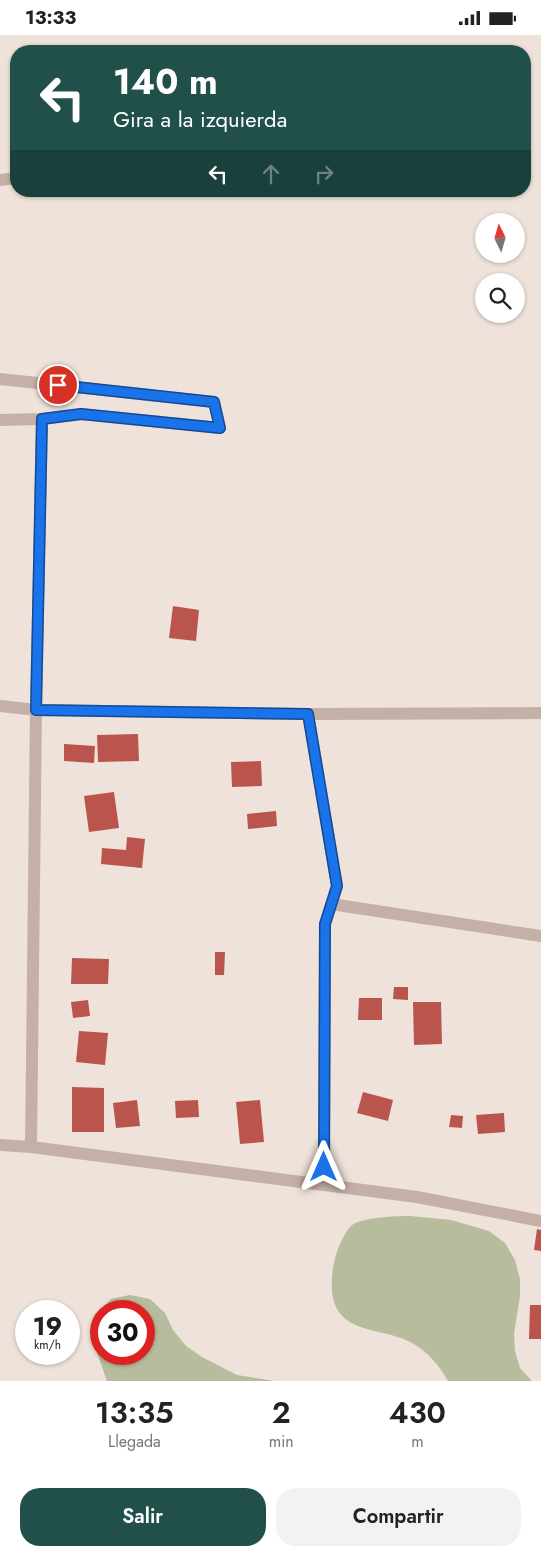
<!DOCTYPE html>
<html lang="es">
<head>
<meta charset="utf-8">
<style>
	:root { --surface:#fff; --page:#f2f2f2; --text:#222; --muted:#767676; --accent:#21504b }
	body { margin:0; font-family:Jost,sans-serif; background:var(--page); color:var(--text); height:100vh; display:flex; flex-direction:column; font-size:19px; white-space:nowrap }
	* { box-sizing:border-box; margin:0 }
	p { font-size:16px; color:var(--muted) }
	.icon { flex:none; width:28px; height:28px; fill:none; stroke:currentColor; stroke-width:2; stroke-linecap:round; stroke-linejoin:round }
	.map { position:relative; height:1346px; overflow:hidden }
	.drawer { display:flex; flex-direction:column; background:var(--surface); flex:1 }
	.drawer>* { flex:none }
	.hud { position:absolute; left:10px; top:10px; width:521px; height:152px; border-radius:20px; box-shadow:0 1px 4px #0004; background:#21504b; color:#fff; overflow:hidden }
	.needle { width:32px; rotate:355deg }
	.fabs { position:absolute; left:475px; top:178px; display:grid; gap:10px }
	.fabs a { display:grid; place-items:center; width:50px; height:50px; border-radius:50%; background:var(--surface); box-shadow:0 1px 4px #0004; font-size:25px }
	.speed { position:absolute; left:15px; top:1265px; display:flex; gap:10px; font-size:25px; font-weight:700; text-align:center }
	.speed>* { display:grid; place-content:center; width:65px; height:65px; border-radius:50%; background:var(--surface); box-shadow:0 1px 4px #0004; line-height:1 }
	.speed small { font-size:12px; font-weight:400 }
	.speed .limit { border:8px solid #d22; background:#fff; color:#111 }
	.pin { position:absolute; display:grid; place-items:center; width:42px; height:42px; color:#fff; margin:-21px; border:2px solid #fff; border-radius:50%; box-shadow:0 1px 5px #0007 }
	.me { position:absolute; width:55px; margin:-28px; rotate:0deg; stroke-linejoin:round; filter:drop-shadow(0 0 4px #0008) }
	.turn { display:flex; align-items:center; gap:18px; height:105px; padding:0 20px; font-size:22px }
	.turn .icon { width:65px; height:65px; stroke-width:2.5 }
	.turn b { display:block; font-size:35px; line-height:42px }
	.lanes { display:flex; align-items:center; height:48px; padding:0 20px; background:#0003; justify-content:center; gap:25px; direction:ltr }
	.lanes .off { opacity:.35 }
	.eta { display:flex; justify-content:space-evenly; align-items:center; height:85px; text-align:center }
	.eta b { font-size:30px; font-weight:600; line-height:35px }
	.primary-button { display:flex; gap:10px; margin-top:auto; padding:10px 20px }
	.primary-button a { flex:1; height:58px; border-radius:20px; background:var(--accent); color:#fff; font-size:20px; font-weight:600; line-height:58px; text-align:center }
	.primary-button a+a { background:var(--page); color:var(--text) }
	.status { display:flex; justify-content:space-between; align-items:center; height:35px; padding:0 25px; background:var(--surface); direction:ltr }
	.status svg { height:14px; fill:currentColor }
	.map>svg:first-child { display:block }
	.green { fill:#b6bc9c; fill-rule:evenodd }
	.building { fill:#ba554d }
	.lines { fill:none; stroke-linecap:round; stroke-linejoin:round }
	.minor { stroke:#c5b0a7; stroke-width:12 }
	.route-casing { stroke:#114b97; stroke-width:12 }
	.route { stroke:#1a73e8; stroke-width:9 }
</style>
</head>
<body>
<div class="status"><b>13:33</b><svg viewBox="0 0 49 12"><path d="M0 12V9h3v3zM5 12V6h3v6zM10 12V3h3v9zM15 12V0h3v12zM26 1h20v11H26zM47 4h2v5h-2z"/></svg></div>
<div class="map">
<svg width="541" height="1346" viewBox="0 0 541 1346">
	<rect width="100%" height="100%" fill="#efe2da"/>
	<!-- green -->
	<path class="green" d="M410,1181L451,1185L489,1196L505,1208L515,1225L520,1244V1261L514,1299L515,1316L520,1333L532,1346H448C439,1330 428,1317 412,1308C382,1291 336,1301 332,1256C331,1241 333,1228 338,1214C341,1207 345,1197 351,1191C360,1182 397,1181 410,1181Z
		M130,1260L150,1264L165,1278L173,1295L186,1311L202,1322L237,1340L275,1346H107L96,1315L95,1296L97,1278L111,1264ZM101,1276H144V1319H101Z"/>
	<!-- building -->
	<path class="building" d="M173,571L199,575L196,606L169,603Z
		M138,699L139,726L98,727L97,700Z
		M64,709L95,711L94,728L64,726Z
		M261,726L262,751L232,752L231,727Z
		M114,757L119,793L89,797L84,761Z
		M276,776L277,791L248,794L247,779Z
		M127,802L145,804L142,833L101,829L102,813L126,815Z
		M215,917H225L224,940H215Z
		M72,923L109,924L108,949H71Z
		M394,952H408V965L393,964Z
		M359,963H382V985H358Z
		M88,965L90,981L73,983L71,967Z
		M413,967H441L442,1009L414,1010Z
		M79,996L108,998L105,1030L76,1027Z
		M72,1052L104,1053V1097H72Z
		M363,1057L393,1065L388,1086L357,1078Z
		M137,1065L140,1091L116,1093L113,1068Z
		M198,1065L199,1082L176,1083L175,1066Z
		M260,1065L264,1107L240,1109L236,1067Z
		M504,1078L505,1097L478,1099L476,1080Z
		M451,1080L463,1081L462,1093L449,1092Z
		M537,1194L541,1195V1216L534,1215Z
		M530,1270H541V1304H529Z"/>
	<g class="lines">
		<!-- minor -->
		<path class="minor" d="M0,145L16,143
			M0,344L214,367L220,393L81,379L42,384L0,385
			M0,671L36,675L308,679L541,678
			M308,679L337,851L325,889L324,1150
			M331,869L541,901
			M0,1110L31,1112L36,675L42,384
			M31,1112L417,1162L541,1186"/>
	</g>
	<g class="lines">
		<!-- route casing -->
		<g class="route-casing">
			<path id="route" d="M58,350L214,367L220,393L81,379L42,384L36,675L308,679L337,851L325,889L324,1132"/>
		</g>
		<!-- route -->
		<use href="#route" class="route"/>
	</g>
</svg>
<div class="fabs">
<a><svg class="needle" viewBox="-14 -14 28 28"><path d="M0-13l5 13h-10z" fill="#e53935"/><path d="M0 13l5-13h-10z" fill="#767676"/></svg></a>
<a><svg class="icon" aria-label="search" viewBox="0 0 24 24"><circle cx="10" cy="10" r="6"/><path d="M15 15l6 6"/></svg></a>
</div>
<div class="speed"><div>19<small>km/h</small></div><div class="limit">30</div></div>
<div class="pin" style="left:58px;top:350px;background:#d93025"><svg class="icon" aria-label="arrive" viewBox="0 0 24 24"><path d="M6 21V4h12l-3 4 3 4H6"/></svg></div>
<svg class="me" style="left:324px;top:1132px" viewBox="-20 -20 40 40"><path d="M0-17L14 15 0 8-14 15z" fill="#1a73e8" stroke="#fff" stroke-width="4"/></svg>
<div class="hud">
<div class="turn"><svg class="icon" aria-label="left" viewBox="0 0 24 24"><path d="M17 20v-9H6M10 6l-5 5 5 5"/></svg><div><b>140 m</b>Gira a la izquierda</div></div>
<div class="lanes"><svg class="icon" aria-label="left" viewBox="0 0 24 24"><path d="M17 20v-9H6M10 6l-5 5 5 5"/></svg><svg class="icon off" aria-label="ahead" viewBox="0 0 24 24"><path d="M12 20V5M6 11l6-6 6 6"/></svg><svg class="icon off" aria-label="right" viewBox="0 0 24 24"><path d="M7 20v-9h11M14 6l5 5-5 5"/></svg></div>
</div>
</div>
<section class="drawer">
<div class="eta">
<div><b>13:35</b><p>Llegada</p></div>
<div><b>2</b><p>min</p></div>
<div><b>430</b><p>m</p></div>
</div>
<div class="primary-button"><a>Salir</a><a>Compartir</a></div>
</section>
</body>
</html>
